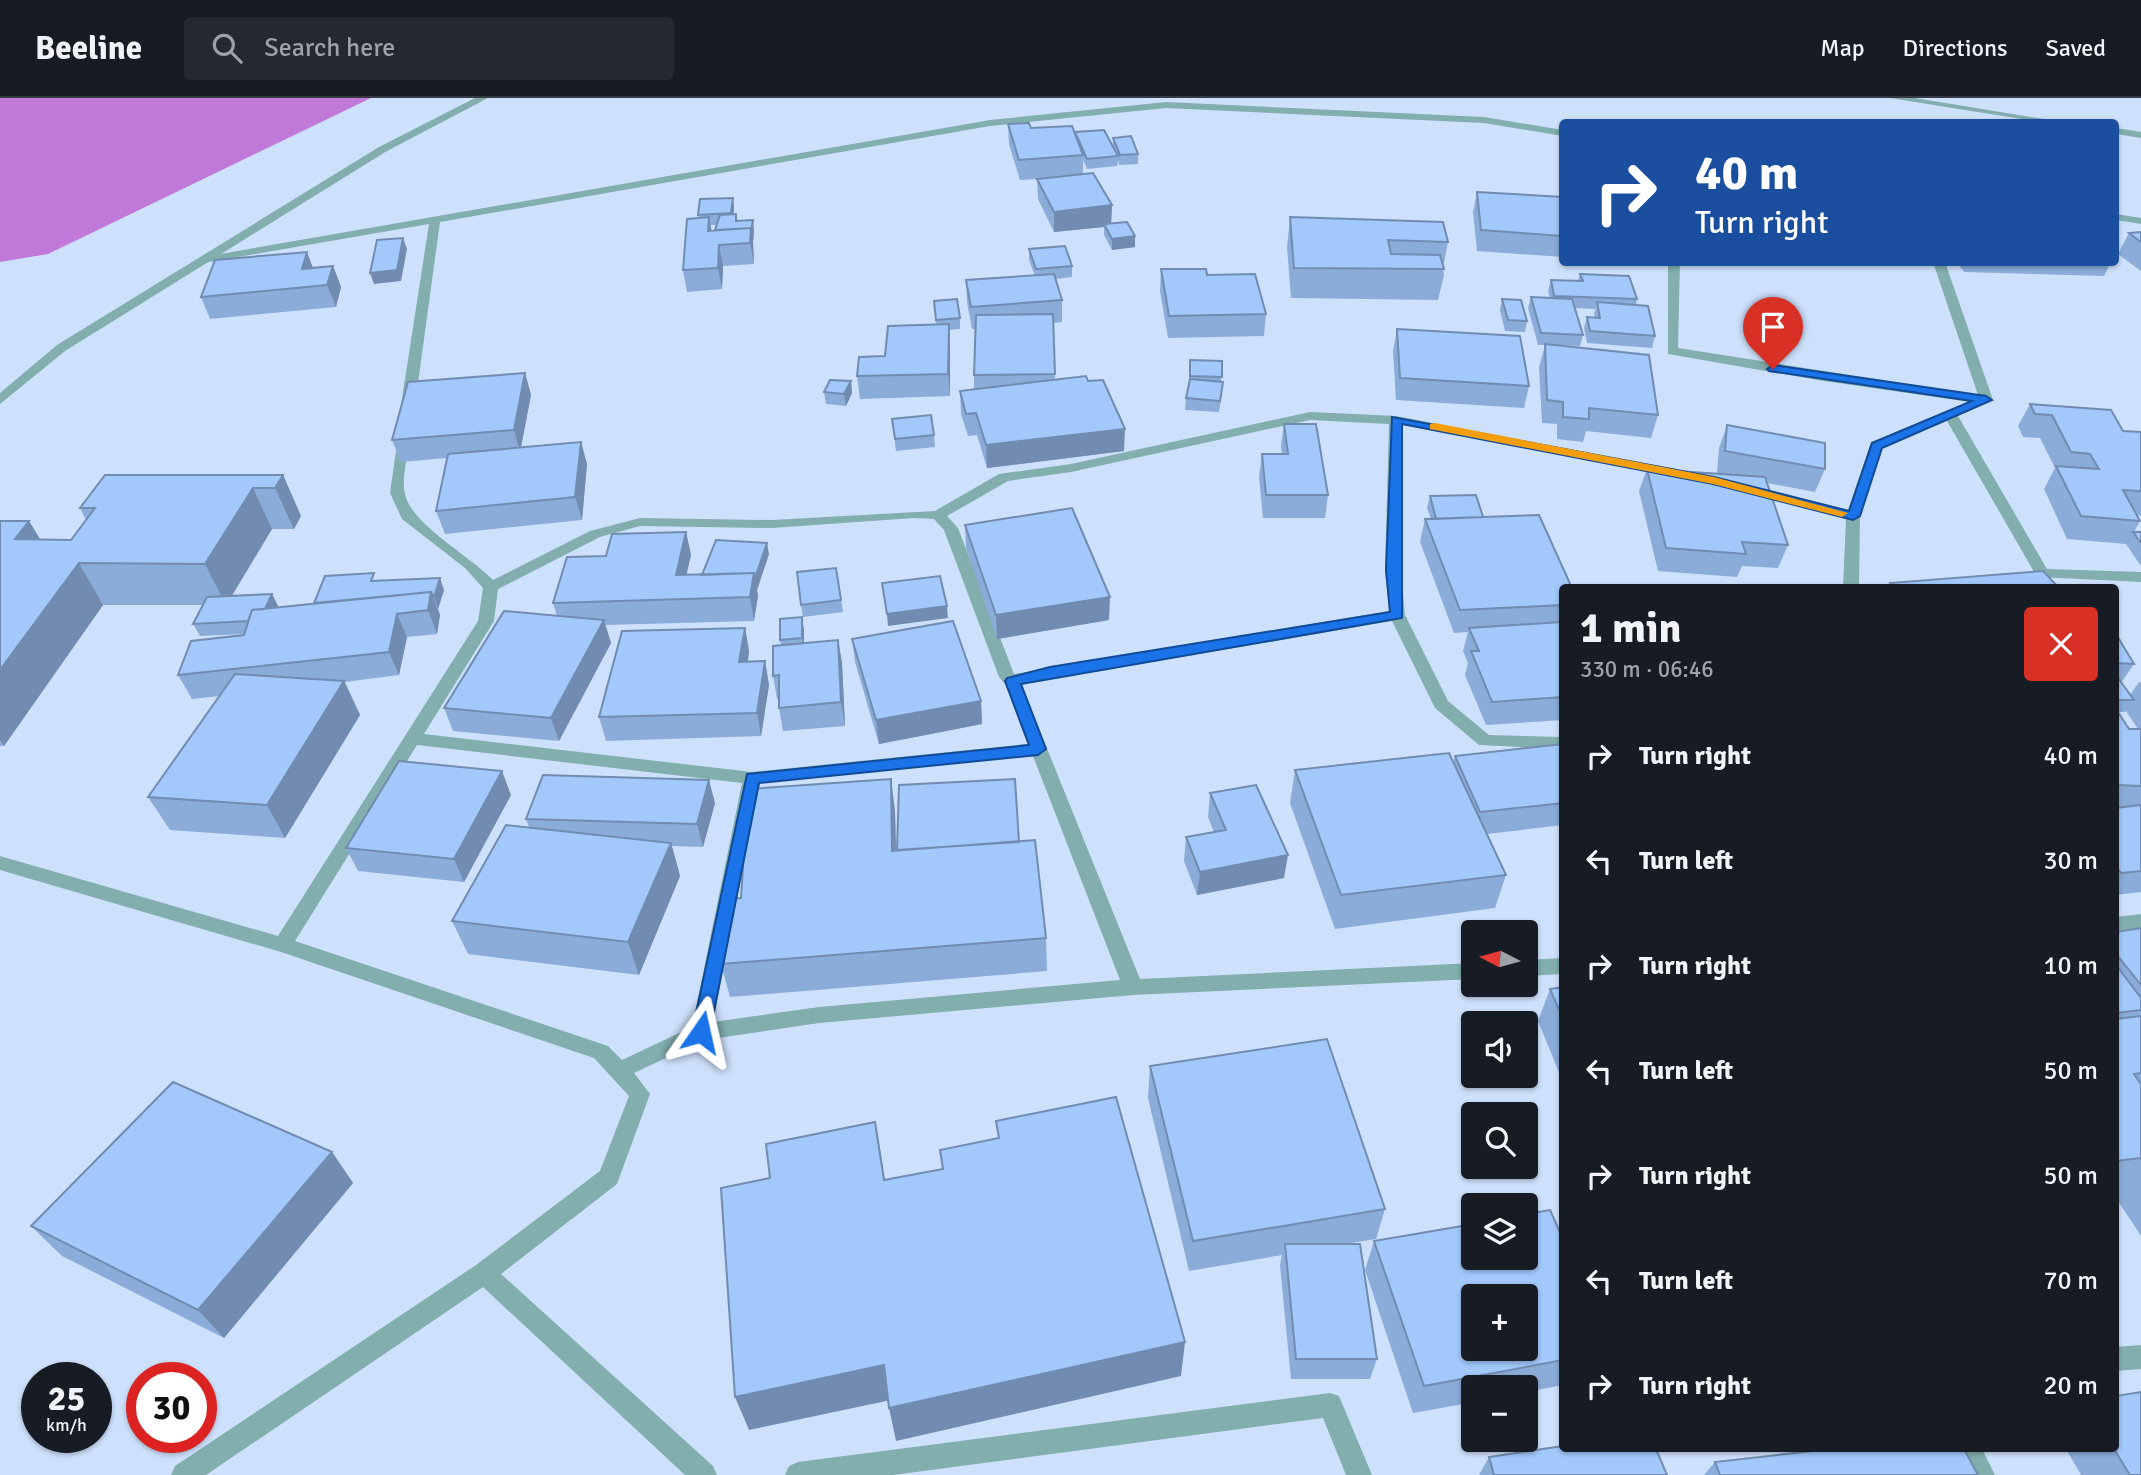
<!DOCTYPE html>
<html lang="en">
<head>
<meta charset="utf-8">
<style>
	:root { --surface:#171b24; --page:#242831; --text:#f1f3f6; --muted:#9ea1a6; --line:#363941 }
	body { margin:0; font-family:Signika,sans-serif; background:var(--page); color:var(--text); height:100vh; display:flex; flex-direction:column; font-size:26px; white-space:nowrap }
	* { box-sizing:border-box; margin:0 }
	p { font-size:23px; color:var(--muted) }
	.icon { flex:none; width:38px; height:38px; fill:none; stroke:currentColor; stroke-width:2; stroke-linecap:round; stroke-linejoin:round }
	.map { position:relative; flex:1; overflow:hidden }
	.sheet { position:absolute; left:1559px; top:486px; width:560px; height:868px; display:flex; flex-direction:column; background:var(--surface); border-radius:7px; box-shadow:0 2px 5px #0004 }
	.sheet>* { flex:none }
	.hud { position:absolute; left:1559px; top:21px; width:560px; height:147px; border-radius:7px; box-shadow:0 2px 5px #0004; background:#1a4fa0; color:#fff; overflow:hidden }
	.needle { width:46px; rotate:276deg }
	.buttons { position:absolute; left:1461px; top:822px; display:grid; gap:14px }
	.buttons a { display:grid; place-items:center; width:77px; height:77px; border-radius:7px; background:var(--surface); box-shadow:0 2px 5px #0004; font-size:35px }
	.speed { position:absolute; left:21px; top:1264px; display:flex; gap:14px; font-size:35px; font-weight:700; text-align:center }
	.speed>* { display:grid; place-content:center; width:91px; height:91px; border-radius:50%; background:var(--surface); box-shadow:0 2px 5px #0004; line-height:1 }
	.speed small { font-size:18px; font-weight:400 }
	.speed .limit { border:10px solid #d22; background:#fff; color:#111 }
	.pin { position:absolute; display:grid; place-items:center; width:60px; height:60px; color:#fff; margin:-72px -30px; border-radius:50% 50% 50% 0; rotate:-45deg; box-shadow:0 0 7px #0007 }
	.pin .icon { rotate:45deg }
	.me { position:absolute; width:77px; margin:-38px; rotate:11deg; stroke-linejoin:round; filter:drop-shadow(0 0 5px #0008) }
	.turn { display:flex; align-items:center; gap:24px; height:147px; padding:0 21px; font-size:32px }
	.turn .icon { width:91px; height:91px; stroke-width:2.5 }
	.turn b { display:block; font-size:49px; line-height:60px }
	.round { display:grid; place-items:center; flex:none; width:74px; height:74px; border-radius:7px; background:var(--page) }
	.overview { display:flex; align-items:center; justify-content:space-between; height:119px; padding:0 21px }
	h1 { font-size:42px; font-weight:700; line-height:52px }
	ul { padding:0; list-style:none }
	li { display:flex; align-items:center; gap:21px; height:105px; padding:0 21px }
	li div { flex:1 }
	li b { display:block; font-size:26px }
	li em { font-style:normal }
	header { display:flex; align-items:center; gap:42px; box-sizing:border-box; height:98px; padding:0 35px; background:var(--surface); border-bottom:2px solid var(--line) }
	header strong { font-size:33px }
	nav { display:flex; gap:38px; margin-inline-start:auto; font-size:24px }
	.search { width:490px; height:63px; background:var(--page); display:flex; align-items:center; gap:18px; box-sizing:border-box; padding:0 24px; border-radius:7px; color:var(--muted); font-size:26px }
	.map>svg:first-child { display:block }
	.water { fill:#c079d9 }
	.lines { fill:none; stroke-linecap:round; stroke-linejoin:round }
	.minor { fill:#82aeae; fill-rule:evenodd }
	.tertiary { fill:#82aeae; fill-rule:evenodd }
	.wall { fill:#8bacd9; fill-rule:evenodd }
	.shaded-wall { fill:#718cb0 }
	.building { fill:#a2c8fc; stroke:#718cb0; stroke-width:2; fill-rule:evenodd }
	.route { fill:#1a73e8; stroke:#114b97; stroke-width:2 }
	.slow { fill:#f59e0b }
</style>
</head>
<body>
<header>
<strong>Beeline</strong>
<div class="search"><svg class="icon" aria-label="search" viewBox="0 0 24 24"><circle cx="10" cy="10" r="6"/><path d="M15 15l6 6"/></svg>Search here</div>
<nav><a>Map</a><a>Directions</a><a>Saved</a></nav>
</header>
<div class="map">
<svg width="2141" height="1377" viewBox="0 0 2141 1377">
	<rect width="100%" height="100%" fill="#cee1fc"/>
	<!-- water -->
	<path class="water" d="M0,0H371L48,156L0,164Z"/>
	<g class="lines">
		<!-- minor -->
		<path class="minor" d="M1166,4L1484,19L1563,32V38L1484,25L1166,10L990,28L440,124L415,307L408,311L401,307L429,126L203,165L197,162L203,159L990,22Z
			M2116,116L2141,120V126L2116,122Z
			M1668,164H1680L1678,250L1978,297L1933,164H1945L1993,302L1958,318L2047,471L2141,474V484L2037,479L1947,323L1882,349L1860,418L1859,490H1843L1846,421L1743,394L1741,391L1748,387L1848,412L1871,344L1970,304L1824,283L1668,256Z
			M1310,314L1396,318L1681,372V378L1676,379L1403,327L1401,472L1405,517L1448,603L1489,637L1563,639V651L1479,647L1435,610L1392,523L1021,586L1140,881L1474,865V881L1133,897L819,925L704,942L634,975L650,996L617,1086L501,1176L713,1368L717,1377H685L483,1189L206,1377H171L175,1368L476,1167L600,1073L629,998L594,960L281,854L0,772V758L278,838L478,523L483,490L465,470L402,421L390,395L398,339L403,338L410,342C408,358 401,381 405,396C411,426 470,458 493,482L590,433L640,420L772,422L935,413L999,376L1071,366ZM1310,322L1389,326L1385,472L1389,513L1014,576L958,430L947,418L1008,383L1071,374ZM914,420L934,421L944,432L999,579L1005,586L1028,646L752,674L424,636L494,523L498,491L600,439L640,428L772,430ZM417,647L742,685L692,929L622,962L608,948L295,843ZM1033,658L1120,882L819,909L713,924L760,685Z
			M2141,816V830L2116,833V819Z
			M1563,860V876L1526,878V862Z
			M2141,1247V1271L2116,1273V1249Z
			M1330,1295L1339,1298L1372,1377H1346L1323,1320L893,1377H785L789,1368L798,1364Z
			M1957,1351H1982L1995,1377H1969Z"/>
		<!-- tertiary -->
		<path class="tertiary" d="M475,0H488L387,53L65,253L0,306V295L57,247L379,49Z
			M1890,0H1915L2062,24H2040Z
			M2116,30L2141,34V40L2116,36Z"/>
	</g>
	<!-- wall -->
	<path class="wall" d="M1008,26L1031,30L1075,36L1113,49V40L1138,56V66L1119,67L1118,62L1117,68L1087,71L1083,62V76L1112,107L1111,126L1135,138V149L1112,152L1104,137V129L1054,134L1038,101L1037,81L1020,82L1009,46Z
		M1477,94L1563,99V159L1477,153L1473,114Z
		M733,100L734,110V116H736L738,123L754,133L753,144L754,166L723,168L722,191L687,194L683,172L699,120L698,117ZM710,127H717L715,132H711Z
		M1290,119L1448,144L1443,170L1444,177L1438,202L1291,200L1287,149Z
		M2141,134V173L2118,156L2129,135Z
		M1029,151L1072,168V179L1056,181L1062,202V224L1053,225L1055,282L1124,353L987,370L977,337L968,338L961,316L960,293L974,292V277L975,231H972L967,204L966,182L1035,178L1029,162Z
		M1957,164H2111L2104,178L1964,174Z
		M333,168L341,189L336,209L210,221L201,199L313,170Z
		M1161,171L1207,177L1266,216L1264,238L1168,240L1160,193Z
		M1580,176L1637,201L1636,207L1655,238L1652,250L1587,245L1584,230L1587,219H1595L1594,215L1596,211L1575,210L1583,237L1580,248L1552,247L1658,317L1651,340L1586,333L1583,344L1557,341V326L1542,325L1539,269L1545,247H1538L1528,210L1531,199L1550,200L1548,193L1551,182L1578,183Z
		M1502,201L1527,223L1525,234L1505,233L1500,212Z
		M934,203L960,220V231L949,232L950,248V298L860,301L857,278L885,258L936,227Z
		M1397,231L1529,288L1524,310L1396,302L1393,253Z
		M1190,262L1222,263L1221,283L1222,295L1219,314L1185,312L1186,300L1189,283Z
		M525,275L531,297L521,349L581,344L587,366L582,422L445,436L436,413L447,360L401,364L392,342Z
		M851,283L852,295L846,308L826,306L824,294Z
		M2030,306L2123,333L2141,334V418L2137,417L2140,423L2134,434H2141V468L2126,446L2067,441L2044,391L2055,370L2040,340L2023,339L2018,328Z
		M892,321L934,337L935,349L896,353Z
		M1284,326L1328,397L1325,420H1263L1259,379L1262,356H1282L1281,348Z
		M1727,327L1825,371L1815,394L1767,385L1788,447L1778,470L1742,468L1737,479L1658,473L1639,393L1647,371L1717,375L1719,350Z
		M283,377L301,418L294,431H272L232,498L272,496L278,508L277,510L315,506L377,483L444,492L438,511L440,517L437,536L407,539L399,577L345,584L360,617L285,740L170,732L148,699L220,598L192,601L178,577L244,537V536L200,538L193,526L203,507H103L4,648H0V423H29L40,442H71L86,422L80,410Z
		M1430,398L1483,419L1563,490V622L1486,627L1465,577L1468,565L1463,553L1468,534L1454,535L1420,444L1425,421H1431L1427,410Z
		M965,427L1109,522L997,541L966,450Z
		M686,434L691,457L686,477H702L769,456L757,492L758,498L754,523L605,527L611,545L559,643L453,633L444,610L557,518L553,505L606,458Z
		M836,470L843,514L803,519L801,507Z
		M745,530L749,553L748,564L765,563L769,587L761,638L606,643L599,619Z
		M804,531V545L838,542L842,565L845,628L783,633L779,610V601H777L773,578L781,547L780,542Z
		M2116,536L2134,566L2121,585L2130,597L2139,584H2141V794L2116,797ZM2126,613L2138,631H2129L2118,614H2125Z
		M852,541L981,603L982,626L879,646L855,564Z
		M1563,646V727L1487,736L1506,777L1495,810L1335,831L1290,705L1295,672L1453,664L1455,658Z
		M891,681L895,714L896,753H897L899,687L1019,744L1046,840L1047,873L730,899L721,866L741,800Z
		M1210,695L1284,780L1197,797L1184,763L1186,739L1214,734L1208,719Z
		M511,697L464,784L358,773L346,750Z
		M715,705L703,749L672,748L680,778L639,877L468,856L452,823L529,729L526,721Z
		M2141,830V1138L2116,1100V834Z
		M1563,889V984L1538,923L1550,891Z
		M1150,968L1385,1111L1376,1141L1345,1146L1377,1261L1370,1281H1291L1280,1167L1282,1157L1189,1173L1148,1000Z
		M332,1054L353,1085L224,1240L62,1158L31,1128Z
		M1563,1141V1287L1526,1294V1290H1474V1304L1413,1315L1365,1172L1374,1143Z
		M2066,1351H2116L2141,1377H2081Z
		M1489,1359L1667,1377H1479Z
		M1715,1364L1978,1377H1704Z"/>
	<!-- shaded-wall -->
	<path class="shaded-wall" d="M733,100L734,110L733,126L731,115Z
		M1112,107L1111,128L1104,126V129L1054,134V114Z
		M709,119L713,140L708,133Z
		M753,122L754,133L753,144L754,166L750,145Z
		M1135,138V149L1112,152V141Z
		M403,140L407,151L401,183L374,186L370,175Z
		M719,147L723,168L722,191L718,170Z
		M307,154L315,175L302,171Z
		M333,168L341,189L336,209L327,187Z
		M949,226L950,248V298L948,276Z
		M525,275L531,297L520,354L514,332Z
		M851,283L852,295L846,308L844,296Z
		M1125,331L1124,353L987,370L986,347Z
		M581,344L587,366L582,422L575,399Z
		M283,377L301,418L294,431L275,390Z
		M253,390L272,431L226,507L205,466Z
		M29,423L54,464L15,441Z
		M686,434L691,457L681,501L676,477Z
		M767,445L769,456L757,492L758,498L754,523L750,499L754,475Z
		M79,465L103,507L4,648L0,642V572Z
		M440,480L444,492L438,511L434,499Z
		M431,494L440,517L437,536L428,512Z
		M272,496L278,508L266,535L260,522Z
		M1110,499L1109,522L997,541L996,517Z
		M947,508L948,520L888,528L887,516Z
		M397,516L407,539L399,577L389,554Z
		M802,519L804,531V552L802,540Z
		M604,522L611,545L559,643L551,620Z
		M745,530L749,553L744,588L739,564Z
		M838,542L842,565L845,628L841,604Z
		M765,563L769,587L761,638L757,615Z
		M344,583L360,617L285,740L267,707Z
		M981,603L982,626L879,646L876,622Z
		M502,673L511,697L464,784L454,761Z
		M891,681L895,714L897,787L892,753Z
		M709,682L715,705L703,749L697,726Z
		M671,745L680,778L639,877L628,844Z
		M1288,757L1284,780L1197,797L1200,774Z
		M875,1024L882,1063L890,1120L884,1082Z
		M332,1054L353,1085L224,1240L198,1212Z
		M1185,1244L1181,1278L896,1343L889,1310Z
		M884,1267L891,1302L749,1332L735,1299Z"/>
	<!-- building -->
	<path class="building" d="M1029,25L1031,30L1072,28L1083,57L1019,62L1008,26Z
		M1104,32L1118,58L1087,61L1075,34Z
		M1131,38L1138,56L1120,57L1113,40Z
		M1093,75L1112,107L1054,114L1037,81Z
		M1477,94L1563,99V138L1481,132Z
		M733,100L731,115L698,117L700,101Z
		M736,116V123L753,122L751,133V130L715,132L720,117Z
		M709,119L708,133L751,130L750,145L719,147L718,170L683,172L687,121Z
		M1290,119L1443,124L1448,144L1388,142L1391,156L1440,157L1444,171L1294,170Z
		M1127,124L1135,138L1112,141L1104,126Z
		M2141,134V144L2129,135Z
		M403,140L397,172L370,175L377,142Z
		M1065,148L1072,168L1036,171L1029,151Z
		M307,154L302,171L333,168L327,187L201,199L215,162Z
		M1161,171H1206L1207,177L1255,176L1266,216L1169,218Z
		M1054,176L1062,202L971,209L966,182Z
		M1580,176L1629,178L1637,201L1554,198L1551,182L1583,183Z
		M1531,199L1572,201L1583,237L1541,235Z
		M957,201L960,220L936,222L934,203Z
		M1502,201L1521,202L1527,223L1508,222Z
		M1597,204L1648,208L1655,238L1590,233L1587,219L1600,220Z
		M1053,216L1055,276L974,277L976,217Z
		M949,226L948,276L857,278L859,259L885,258L888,228Z
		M1397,231L1520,238L1529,288L1400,280Z
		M1545,246L1649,257L1658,317L1589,310V321L1563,319V304L1547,302Z
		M1190,262L1222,263V279L1190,278Z
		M525,275L514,332L392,342L408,284Z
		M1086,278L1088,283L1103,282L1125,331L986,347L976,315L966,316L960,293Z
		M1190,281L1223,284L1220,303L1186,300Z
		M830,282L851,283L844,296L824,294Z
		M2030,306L2111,312L2123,333L2141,334V393L2123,392L2140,423L2081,418L2056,368L2099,371L2090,356L2071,354L2052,317L2035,316Z
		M931,317L934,337L895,341L892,321Z
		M1284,326H1316L1328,397H1266L1262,356H1288Z
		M1727,327L1825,345V371L1725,353Z
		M581,344L575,399L436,413L448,356Z
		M1647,371L1765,379L1788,447L1742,444L1746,456L1666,450Z
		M105,377H283L275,390H253L205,466L79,465L0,572V423H29L15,441L71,442L95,410H80Z
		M1476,397L1483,419L1436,421L1430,398Z
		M1072,410L1110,499L996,517L965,427Z
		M1539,417L1572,490H1563V507L1460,512L1425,421Z
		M686,434L676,477L754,475L750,499L553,505L567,459L606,458L612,436Z
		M2133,434H2141V445Z
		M716,442L767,445L755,480L754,475L702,477Z
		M836,470L841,502L801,507L797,474Z
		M2043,473L2059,490H1894L1890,485Z
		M374,475L371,483L440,480L434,499L431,494L314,505L325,478Z
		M940,478L947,508L887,516L882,485Z
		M431,494L428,512L397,516L389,554L178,577L191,543L244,537L252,512Z
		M272,496L265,511L252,512L248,523L193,526L207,499Z
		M504,513L604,522L551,620L444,610Z
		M802,519V540L780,542V521Z
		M953,523L981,603L876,622L852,541Z
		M1563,524V599L1492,604L1471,553H1479L1469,530Z
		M745,530L739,564L765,563L757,615L599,619L622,533Z
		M2116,536L2134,566L2116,565Z
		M838,542L841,604L779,610V577L773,578V548Z
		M235,576L344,583L267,707L148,699Z
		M2116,580H2118L2134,602H2116Z
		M2116,611L2129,631H2141V688L2116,687Z
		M1563,646V705L1480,714L1455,658Z
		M1449,655L1506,777L1341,797L1295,672Z
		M399,663L502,673L454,761L346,750Z
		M543,677L709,682L697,726L526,721Z
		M891,681L892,753L1035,742L1046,840L721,866L727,801L741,800L748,691Z
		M1015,681L1019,744L897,752L899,687Z
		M1256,687L1288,757L1200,774L1186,739L1226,732L1210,695Z
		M2141,707V773L2121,775L2116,769V710Z
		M506,727L671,745L628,844L452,823Z
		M2141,830V887L2116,856V834Z
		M2116,867L2141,900V912L2116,915Z
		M1563,889V921L1550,891Z
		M2141,918V975L2134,976L2141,986V1062L2140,1060L2116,1063V921Z
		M1327,941L1385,1111L1193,1143L1150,968Z
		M173,984L332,1054L198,1212L31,1128Z
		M1116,999L1185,1244L889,1310L884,1267L735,1299L721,1090L770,1080L766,1046L875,1024L884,1082L943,1071L940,1052L999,1040L996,1023Z
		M1550,1112L1563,1141V1262L1424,1288L1374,1143L1474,1126V1160H1526V1116ZM1474,1199H1526V1251H1474Z
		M1285,1146H1360L1377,1261H1296Z
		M2141,1294V1377H2130L2114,1351H2116V1298Z
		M1563,1348V1351H1656L1667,1377H1494L1489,1359Z
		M1830,1351H1964L1978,1377H1720L1715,1364Z"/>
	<!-- route -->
	<path class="route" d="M1773,267L1986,298L1992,302L1882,350L1860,418L1853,422L1713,386L1402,326V520L1021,586L1046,651L1038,657L759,685L710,934L701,942L695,940L692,934L747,676L1029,647L1005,583L1007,580L1050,569L1390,514L1386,472L1392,319L1714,379L1849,413L1872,345L1972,303L1769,273L1767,271Z"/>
	<!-- slow -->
	<path class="slow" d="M1435,325L1714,379L1848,415L1842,419L1713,386L1430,331V326Z"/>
</svg>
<div class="buttons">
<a><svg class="needle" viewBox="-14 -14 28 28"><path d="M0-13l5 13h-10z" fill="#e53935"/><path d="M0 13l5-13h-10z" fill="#9ea1a6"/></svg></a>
<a><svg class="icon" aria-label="sound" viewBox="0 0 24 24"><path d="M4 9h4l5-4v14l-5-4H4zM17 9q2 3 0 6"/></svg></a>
<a><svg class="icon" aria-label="search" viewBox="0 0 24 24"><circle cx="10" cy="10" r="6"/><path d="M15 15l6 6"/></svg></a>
<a><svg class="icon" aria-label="layers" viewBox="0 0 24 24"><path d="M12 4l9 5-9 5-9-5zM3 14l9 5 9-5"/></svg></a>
<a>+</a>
<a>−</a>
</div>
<div class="speed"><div>25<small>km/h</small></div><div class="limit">30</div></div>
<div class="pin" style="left:1773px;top:271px;background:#d93025"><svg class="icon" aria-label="arrive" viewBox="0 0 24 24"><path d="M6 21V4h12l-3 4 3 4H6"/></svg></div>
<svg class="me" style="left:701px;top:934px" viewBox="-20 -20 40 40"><path d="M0-17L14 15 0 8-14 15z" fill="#1a73e8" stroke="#fff" stroke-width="4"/></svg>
<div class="hud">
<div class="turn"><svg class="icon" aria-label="right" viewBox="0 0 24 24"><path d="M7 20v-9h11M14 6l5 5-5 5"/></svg><div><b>40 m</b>Turn right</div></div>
</div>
<section class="sheet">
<div class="overview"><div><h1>1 min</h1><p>330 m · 06:46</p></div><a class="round" style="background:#d93025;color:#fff"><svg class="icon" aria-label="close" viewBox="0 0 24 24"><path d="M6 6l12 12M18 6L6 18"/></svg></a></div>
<ul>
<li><svg class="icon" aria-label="right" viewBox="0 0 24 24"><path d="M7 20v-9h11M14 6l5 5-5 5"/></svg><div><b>Turn right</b></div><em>40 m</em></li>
<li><svg class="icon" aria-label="left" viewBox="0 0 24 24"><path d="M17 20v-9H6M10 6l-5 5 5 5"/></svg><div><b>Turn left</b></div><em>30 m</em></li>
<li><svg class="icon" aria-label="right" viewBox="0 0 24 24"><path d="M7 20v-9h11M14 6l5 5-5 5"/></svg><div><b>Turn right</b></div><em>10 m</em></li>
<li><svg class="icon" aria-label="left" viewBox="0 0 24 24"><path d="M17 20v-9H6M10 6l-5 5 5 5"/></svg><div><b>Turn left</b></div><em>50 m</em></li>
<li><svg class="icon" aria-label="right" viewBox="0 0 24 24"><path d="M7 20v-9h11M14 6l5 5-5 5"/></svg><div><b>Turn right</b></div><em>50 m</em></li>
<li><svg class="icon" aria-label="left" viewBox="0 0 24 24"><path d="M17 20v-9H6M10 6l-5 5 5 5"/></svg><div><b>Turn left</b></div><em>70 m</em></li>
<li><svg class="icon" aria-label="right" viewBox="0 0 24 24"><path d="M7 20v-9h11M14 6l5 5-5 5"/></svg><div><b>Turn right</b></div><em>20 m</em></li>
</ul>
</section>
</div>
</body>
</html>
